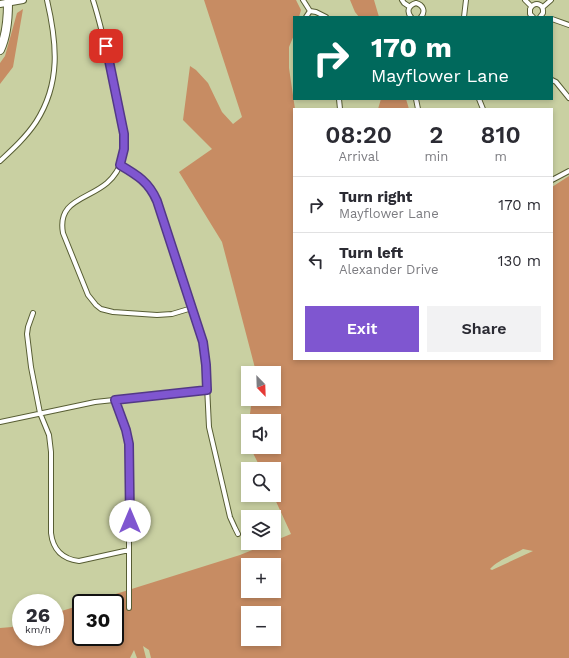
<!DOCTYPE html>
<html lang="en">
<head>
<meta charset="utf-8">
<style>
	:root { --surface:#fff; --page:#f2f2f3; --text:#2b2b33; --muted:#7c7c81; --line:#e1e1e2; --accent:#7f56d0 }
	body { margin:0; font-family:"Work Sans",sans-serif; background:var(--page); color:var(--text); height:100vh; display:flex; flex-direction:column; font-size:15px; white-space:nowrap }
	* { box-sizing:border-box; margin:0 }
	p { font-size:13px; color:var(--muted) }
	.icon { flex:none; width:22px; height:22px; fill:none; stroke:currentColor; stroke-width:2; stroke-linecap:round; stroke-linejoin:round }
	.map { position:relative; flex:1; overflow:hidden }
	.panel { position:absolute; left:293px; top:108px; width:260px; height:252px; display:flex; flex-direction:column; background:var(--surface); border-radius:0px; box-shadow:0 2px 6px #0003 }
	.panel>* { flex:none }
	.hud { position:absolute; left:293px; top:16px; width:260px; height:84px; border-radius:0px; box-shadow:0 2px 6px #0003; background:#00695c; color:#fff; overflow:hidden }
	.needle { width:26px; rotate:157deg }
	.controls { position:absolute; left:241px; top:366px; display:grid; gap:8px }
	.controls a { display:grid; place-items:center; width:40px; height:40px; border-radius:0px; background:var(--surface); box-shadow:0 2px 6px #0003; font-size:20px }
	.speed { position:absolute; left:12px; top:594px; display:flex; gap:8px; font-size:20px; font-weight:700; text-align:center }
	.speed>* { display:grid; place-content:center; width:52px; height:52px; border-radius:50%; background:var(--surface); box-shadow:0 2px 6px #0003; line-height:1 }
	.speed small { font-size:10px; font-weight:400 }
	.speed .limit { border:2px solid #111; border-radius:6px; background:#fff; color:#111 }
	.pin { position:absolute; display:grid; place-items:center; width:34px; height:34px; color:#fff; margin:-17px; border-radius:8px; box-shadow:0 2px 6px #0006 }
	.me { position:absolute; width:44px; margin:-22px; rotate:0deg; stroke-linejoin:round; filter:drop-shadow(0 0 3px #0008) }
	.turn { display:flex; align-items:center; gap:14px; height:84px; padding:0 12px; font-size:18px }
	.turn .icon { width:52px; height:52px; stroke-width:2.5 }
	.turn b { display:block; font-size:28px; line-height:34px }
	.eta { display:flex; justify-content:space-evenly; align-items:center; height:68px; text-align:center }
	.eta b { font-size:24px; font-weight:600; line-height:28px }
	.button { display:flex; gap:8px; margin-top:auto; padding:8px 12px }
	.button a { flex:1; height:46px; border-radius:0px; background:var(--accent); color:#fff; font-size:16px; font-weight:600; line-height:46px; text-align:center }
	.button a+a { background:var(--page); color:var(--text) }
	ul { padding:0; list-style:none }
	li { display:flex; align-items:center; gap:12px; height:56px; padding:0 12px; border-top:1px solid var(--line) }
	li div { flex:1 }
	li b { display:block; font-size:15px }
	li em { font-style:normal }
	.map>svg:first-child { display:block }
	.green { fill:#c78c63; fill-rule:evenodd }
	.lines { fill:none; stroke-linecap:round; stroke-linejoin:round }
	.street-casing { stroke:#575d33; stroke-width:6 }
	.secondary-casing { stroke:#575d33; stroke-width:8 }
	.highway-casing { stroke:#575d33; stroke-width:10 }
	.street { stroke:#fff; stroke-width:4 }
	.secondary { stroke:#fff; stroke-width:6 }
	.highway { stroke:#fff; stroke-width:8 }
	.route-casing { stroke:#533887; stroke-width:10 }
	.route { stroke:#7f56d0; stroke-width:7 }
</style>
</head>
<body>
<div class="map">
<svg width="569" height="658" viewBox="0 0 569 658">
	<rect width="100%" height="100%" fill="#c9d0a2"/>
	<!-- green -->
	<path class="green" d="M204,0H296L301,10L299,17H294V35L289,47V68L295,109H294V359H552V187L569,176V658H151L149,650L143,646L146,658H137L134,650L130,658H0V628L12,627L21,624V637H55V613L81,605V637H115V603H87L240,555L269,543H274V541L291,534L273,495H274V469H261L250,447H274V421H249L252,399H274V373H255V368L222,242L179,172L212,149L183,120L190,66L196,70L208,83L222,112L233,124L242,117ZM523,549L533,551L492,570L490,569C498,560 513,555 523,549ZM248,565H274V591H248ZM248,613H274V639H248Z
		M350,0H374L379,17H359L355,12Z
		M23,9L13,67L0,84V63L5,56L17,13Z
		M381,99H406L409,109H378Z"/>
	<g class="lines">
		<!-- street casing -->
		<g class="street-casing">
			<path id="street" d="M93,0C103,31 109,63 116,95C120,114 128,137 123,158C120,167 114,177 107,183C87,200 57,200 63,233L88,295L96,305L101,309L113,312L157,315L172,314L192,308
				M303,0L310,11
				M402,0L404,3L410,7
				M525,0L531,6
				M543,7L551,0
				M310,11L316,12L326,17
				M306,17L310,11
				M411,17C406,11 409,5 416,3C423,5 426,11 421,17
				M464,17L466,0
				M533,17L530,14V9C534,1 544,3 543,13L540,17
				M552,19L569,25
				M552,80L556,82L569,98
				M339,99L340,109
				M416,99L418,109
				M479,99L483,109
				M0,161C13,149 26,137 36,122C61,83 57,43 47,0
				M120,165C142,178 151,184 160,209L203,342L206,365L209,427L230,517L235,528L238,534
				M552,180L569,171
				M33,313L28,327L27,334L31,367L40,413L49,435L51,452V533C53,550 62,559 79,561L129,550
				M115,400L126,430L129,443V608
				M0,422L95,402L207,390"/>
		</g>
		<!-- secondary casing -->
		<g class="secondary-casing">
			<path id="secondary" d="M0,4L23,0"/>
		</g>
		<!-- highway casing -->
		<g class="highway-casing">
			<path id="highway" d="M0,50C7,35 8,19 8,3"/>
		</g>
		<!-- street -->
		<use href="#street" class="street"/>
		<!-- secondary -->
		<use href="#secondary" class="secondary"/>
		<!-- highway -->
		<use href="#highway" class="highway"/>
	</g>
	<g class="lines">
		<!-- route casing -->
		<g class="route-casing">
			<path id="route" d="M106,46L124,134V149L120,165C137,175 149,182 157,201L203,342L206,365L207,390L115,400L126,430L129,444L130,521"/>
		</g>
		<!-- route -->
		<use href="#route" class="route"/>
	</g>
</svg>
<div class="controls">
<a><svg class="needle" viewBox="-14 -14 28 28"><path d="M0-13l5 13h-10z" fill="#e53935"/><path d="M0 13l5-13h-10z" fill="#7c7c81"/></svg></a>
<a><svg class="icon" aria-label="sound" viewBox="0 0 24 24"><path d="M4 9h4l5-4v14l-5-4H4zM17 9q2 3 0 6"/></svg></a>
<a><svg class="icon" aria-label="search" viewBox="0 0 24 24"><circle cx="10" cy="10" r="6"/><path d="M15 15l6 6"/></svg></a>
<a><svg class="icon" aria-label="layers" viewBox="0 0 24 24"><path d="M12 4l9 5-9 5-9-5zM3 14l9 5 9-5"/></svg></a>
<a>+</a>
<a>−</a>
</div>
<div class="speed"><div>26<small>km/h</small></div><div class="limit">30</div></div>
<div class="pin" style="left:106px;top:46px;background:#d93025"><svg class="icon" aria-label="arrive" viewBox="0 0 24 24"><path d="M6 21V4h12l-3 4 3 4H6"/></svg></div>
<svg class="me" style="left:130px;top:521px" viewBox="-20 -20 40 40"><circle r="19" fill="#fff"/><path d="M0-13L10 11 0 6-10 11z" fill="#7f56d0"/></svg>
<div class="hud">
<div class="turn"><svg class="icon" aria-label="right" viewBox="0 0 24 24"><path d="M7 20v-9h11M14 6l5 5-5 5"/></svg><div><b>170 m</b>Mayflower Lane</div></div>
</div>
<section class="panel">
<div class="eta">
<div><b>08:20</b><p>Arrival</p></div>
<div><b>2</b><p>min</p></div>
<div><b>810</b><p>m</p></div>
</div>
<ul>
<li><svg class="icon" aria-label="right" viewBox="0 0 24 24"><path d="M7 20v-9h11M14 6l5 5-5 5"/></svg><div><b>Turn right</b><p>Mayflower Lane</p></div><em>170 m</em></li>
<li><svg class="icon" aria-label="left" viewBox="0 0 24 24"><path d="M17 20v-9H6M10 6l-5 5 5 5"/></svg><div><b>Turn left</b><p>Alexander Drive</p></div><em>130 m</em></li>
</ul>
<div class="button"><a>Exit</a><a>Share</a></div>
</section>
</div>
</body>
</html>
